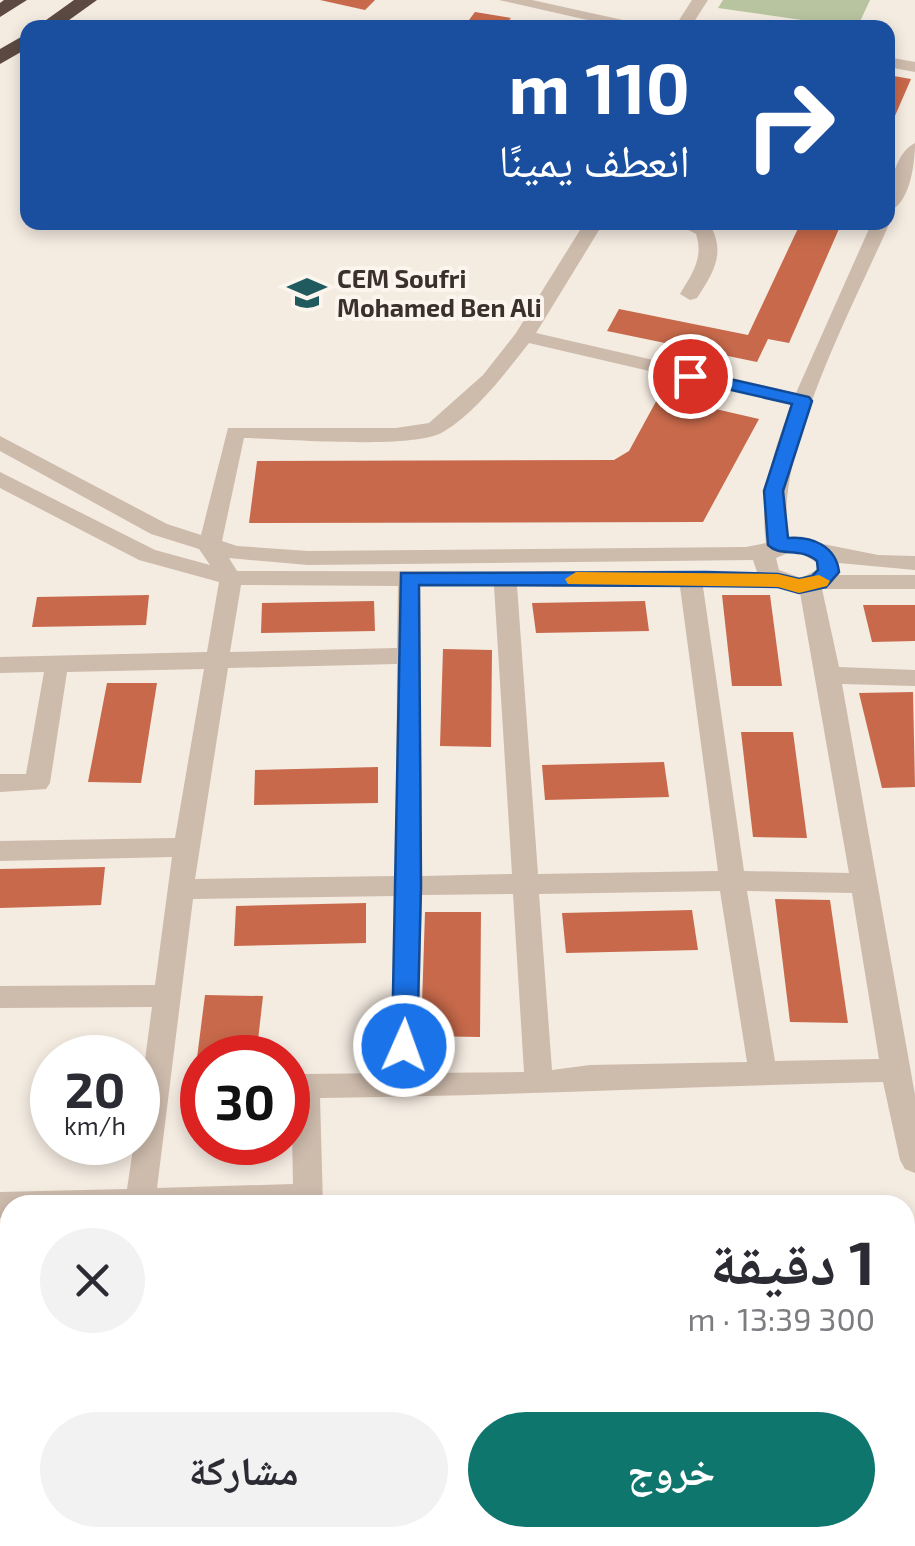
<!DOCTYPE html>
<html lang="ar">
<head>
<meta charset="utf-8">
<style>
	:root { --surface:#fff; --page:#f2f2f3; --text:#2b2b33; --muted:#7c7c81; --accent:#0f766e }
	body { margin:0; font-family:"Exo 2","Noto Naskh Arabic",sans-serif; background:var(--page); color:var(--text); direction:rtl; height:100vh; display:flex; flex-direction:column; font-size:38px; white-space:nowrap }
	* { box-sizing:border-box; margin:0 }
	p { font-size:32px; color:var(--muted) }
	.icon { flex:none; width:55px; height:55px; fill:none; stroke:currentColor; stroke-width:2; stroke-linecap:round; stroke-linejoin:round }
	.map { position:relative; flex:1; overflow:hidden; direction:ltr }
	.drawer { position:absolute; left:0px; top:1195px; width:915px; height:352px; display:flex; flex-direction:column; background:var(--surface); border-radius:30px 30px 0 0; box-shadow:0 5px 15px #0003; direction:rtl }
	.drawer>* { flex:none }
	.hud { position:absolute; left:20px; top:20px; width:875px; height:210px; border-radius:20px; box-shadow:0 5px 15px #0003; direction:rtl; background:#1a4fa0; color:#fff; overflow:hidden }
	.speed { position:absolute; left:30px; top:1035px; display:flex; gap:20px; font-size:50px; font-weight:700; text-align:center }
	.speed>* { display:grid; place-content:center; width:130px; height:130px; border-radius:50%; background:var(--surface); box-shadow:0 5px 15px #0003; line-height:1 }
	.speed small { font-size:25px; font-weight:400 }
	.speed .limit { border:15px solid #d22; background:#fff; color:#111 }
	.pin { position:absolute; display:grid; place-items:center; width:85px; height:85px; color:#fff; margin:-42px; border:5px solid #fff; border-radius:50%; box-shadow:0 2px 10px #0007 }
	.me { position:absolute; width:110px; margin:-55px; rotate:2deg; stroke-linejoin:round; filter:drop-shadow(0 0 8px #0008) }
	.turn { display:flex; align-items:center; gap:35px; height:210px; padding:0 40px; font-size:45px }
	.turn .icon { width:130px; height:130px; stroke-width:2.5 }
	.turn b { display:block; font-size:70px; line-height:85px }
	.round { display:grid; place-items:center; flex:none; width:105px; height:105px; border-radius:52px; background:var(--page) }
	.overview { display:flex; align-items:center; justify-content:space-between; height:170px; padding:0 40px }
	h1 { font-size:60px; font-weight:700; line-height:75px }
	.primary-button { display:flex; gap:20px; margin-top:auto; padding:20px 40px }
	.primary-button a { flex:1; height:115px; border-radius:60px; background:var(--accent); color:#fff; font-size:40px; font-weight:700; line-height:115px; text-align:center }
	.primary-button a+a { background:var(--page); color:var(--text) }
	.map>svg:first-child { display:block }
	.green { fill:#b8c4a0 }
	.building { fill:#c8694b }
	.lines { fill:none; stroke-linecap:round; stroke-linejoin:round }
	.street { fill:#cdbbac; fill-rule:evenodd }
	.highway { fill:#5c4a42; fill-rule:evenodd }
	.route { fill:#1a73e8; stroke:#114b97; stroke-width:2.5 }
	.slow { fill:#f59e0b }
	.labels { text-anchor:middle; stroke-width:8; stroke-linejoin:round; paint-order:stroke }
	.far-poi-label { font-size:25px; font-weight:bold; fill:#3b302b; stroke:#fbf5ee; text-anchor:start }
</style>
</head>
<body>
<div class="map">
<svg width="915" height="1546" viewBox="0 0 915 1546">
	<rect width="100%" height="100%" fill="#f4ebe1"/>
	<!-- green -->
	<path class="green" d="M723,0H870L857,28L718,8Z"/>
	<!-- building -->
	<path class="building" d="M320,0H375L365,10Z
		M475,12L511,18L503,28H463Z
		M888,75L911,79L888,132Z
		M801,222H842L789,343L768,339L757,362L607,331L619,309L748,335Z
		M659,396L759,419L703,522L249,523L257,461L614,460L629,451Z
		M149,595L146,625L32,627L37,597Z
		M722,595H770L782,686H732Z
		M374,601L375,631L261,633L262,603Z
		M645,601L649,631L536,633L532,603Z
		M863,605H915V641L872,642Z
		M443,649L492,650L491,747L440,746Z
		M107,683H157L141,783L88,782Z
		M913,692L915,787L882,788L859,693Z
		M741,732H793L807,838L753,837Z
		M664,762L669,797L545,800L542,765Z
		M378,767V803L254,805L255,770Z
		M105,867L101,905L0,908V869Z
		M775,899L830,900L848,1023L790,1022Z
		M366,903V943L234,946L236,906Z
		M692,910L698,950L566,953L562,913Z
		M425,912H481L480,1037L421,1036Z
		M205,995L263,996L256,1058H202V1129H188Z
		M105,1538H177L176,1546H104Z"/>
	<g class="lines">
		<!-- street -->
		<path class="street" d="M499,0H532L659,28H623Z
			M692,0H708L690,28H674Z
			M888,57L915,62V72L888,67Z
			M915,143C915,164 910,204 888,212C888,191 894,153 915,143Z
			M888,218L890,222C855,303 774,452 788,537L878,555L915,556V570L839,563V575H915V589H822L839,667L915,670V686L842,684L915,1095V1173L905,1169L900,1160L883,1082C695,1086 508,1096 320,1098L323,1205H10V1218H0V1192L127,1189L134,1142H138V1113L152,1007L0,1008V986L155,985L172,857L0,861V841L175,838L204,669L67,672L50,783L46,789L0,792V774H26L44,672L0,673V657L207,652L219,582L139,560L0,488V472L155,550L210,565L199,549L151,534L0,451V436L167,524L201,535L228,428H396L429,423L483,375L516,333L585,222H604L536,333L796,393L872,222H888ZM529,343L791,404C774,452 759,492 766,543L746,547L308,551L237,546L222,541L244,438C285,439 412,450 443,432C477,412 505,373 529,343ZM795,550L816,562L817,570L801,578L779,570L776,558ZM229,558L308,565L753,560L757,572L237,571ZM241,585L398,586L397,648L230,652ZM420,586H494L512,874L422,876ZM517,586L680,587L718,871L538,874ZM703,587H776L800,593L849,873L744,871ZM397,664L396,876L195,879L228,668ZM720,891L747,1062L590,1065L552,1070L539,894ZM747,891L852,893L879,1059L775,1061ZM513,894L524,1072L418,1073L422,895ZM396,896L389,1073L305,1074L295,1078L291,1086L293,1184L157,1188L193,899Z
			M673,222H699L711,227C726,254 712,275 697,298L690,300L680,294C692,274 704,258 696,234Z
			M0,1462H10V1494H0Z
			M30,1538H64L63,1546H29Z
			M219,1538H253L252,1546H218Z"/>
		<!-- highway -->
		<path class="highway" d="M4,0H27L0,17V3Z
			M74,0H97L58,28H35Z
			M28,33V48L0,64V49Z"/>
	</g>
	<!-- route -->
	<path class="route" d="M690,370L809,397L812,401L783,491L788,538C812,536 836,546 839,572L826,587L799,593L778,587L706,586L419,585L421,887L417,1046L414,1053L404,1056L395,1053L392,1046L401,573L706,572L778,574L799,579L812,576L818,570L817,561C799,546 781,558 768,545L764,491L792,404L683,379V372Z"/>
	<!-- slow -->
	<path class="slow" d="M576,572L778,574L799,579L819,575L830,581L827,586L799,593L778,587L568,584L565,579Z"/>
	<!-- icons -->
	<defs>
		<g id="school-bare" transform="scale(3)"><path d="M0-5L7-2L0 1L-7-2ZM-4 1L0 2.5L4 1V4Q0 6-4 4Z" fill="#1f5a5e" stroke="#fbf5ee" stroke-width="2.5" paint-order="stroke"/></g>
	</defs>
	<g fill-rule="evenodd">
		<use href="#school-bare" x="307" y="293"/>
	</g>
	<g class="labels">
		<!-- far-poi labels -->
		<g class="far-poi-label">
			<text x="337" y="288">CEM Soufri<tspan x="337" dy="29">Mohamed Ben Ali</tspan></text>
		</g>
	</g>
</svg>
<div class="speed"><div>20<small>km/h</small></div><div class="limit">30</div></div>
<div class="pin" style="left:690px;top:376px;background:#d93025"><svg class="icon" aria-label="arrive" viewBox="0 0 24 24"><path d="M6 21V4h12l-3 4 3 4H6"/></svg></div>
<svg class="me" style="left:404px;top:1046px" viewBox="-20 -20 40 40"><circle r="17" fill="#1a73e8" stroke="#fff" stroke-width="3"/><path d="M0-11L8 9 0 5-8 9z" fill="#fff"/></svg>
<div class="hud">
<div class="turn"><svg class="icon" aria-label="right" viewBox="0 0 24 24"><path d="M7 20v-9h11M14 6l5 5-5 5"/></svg><div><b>110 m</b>انعطف يمينًا</div></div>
</div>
<section class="drawer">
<div class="overview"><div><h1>1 دقيقة</h1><p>300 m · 13:39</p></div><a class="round"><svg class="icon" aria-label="close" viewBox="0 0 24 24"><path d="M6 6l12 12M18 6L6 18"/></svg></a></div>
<div class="primary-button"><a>خروج</a><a>مشاركة</a></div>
</section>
</div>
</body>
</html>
